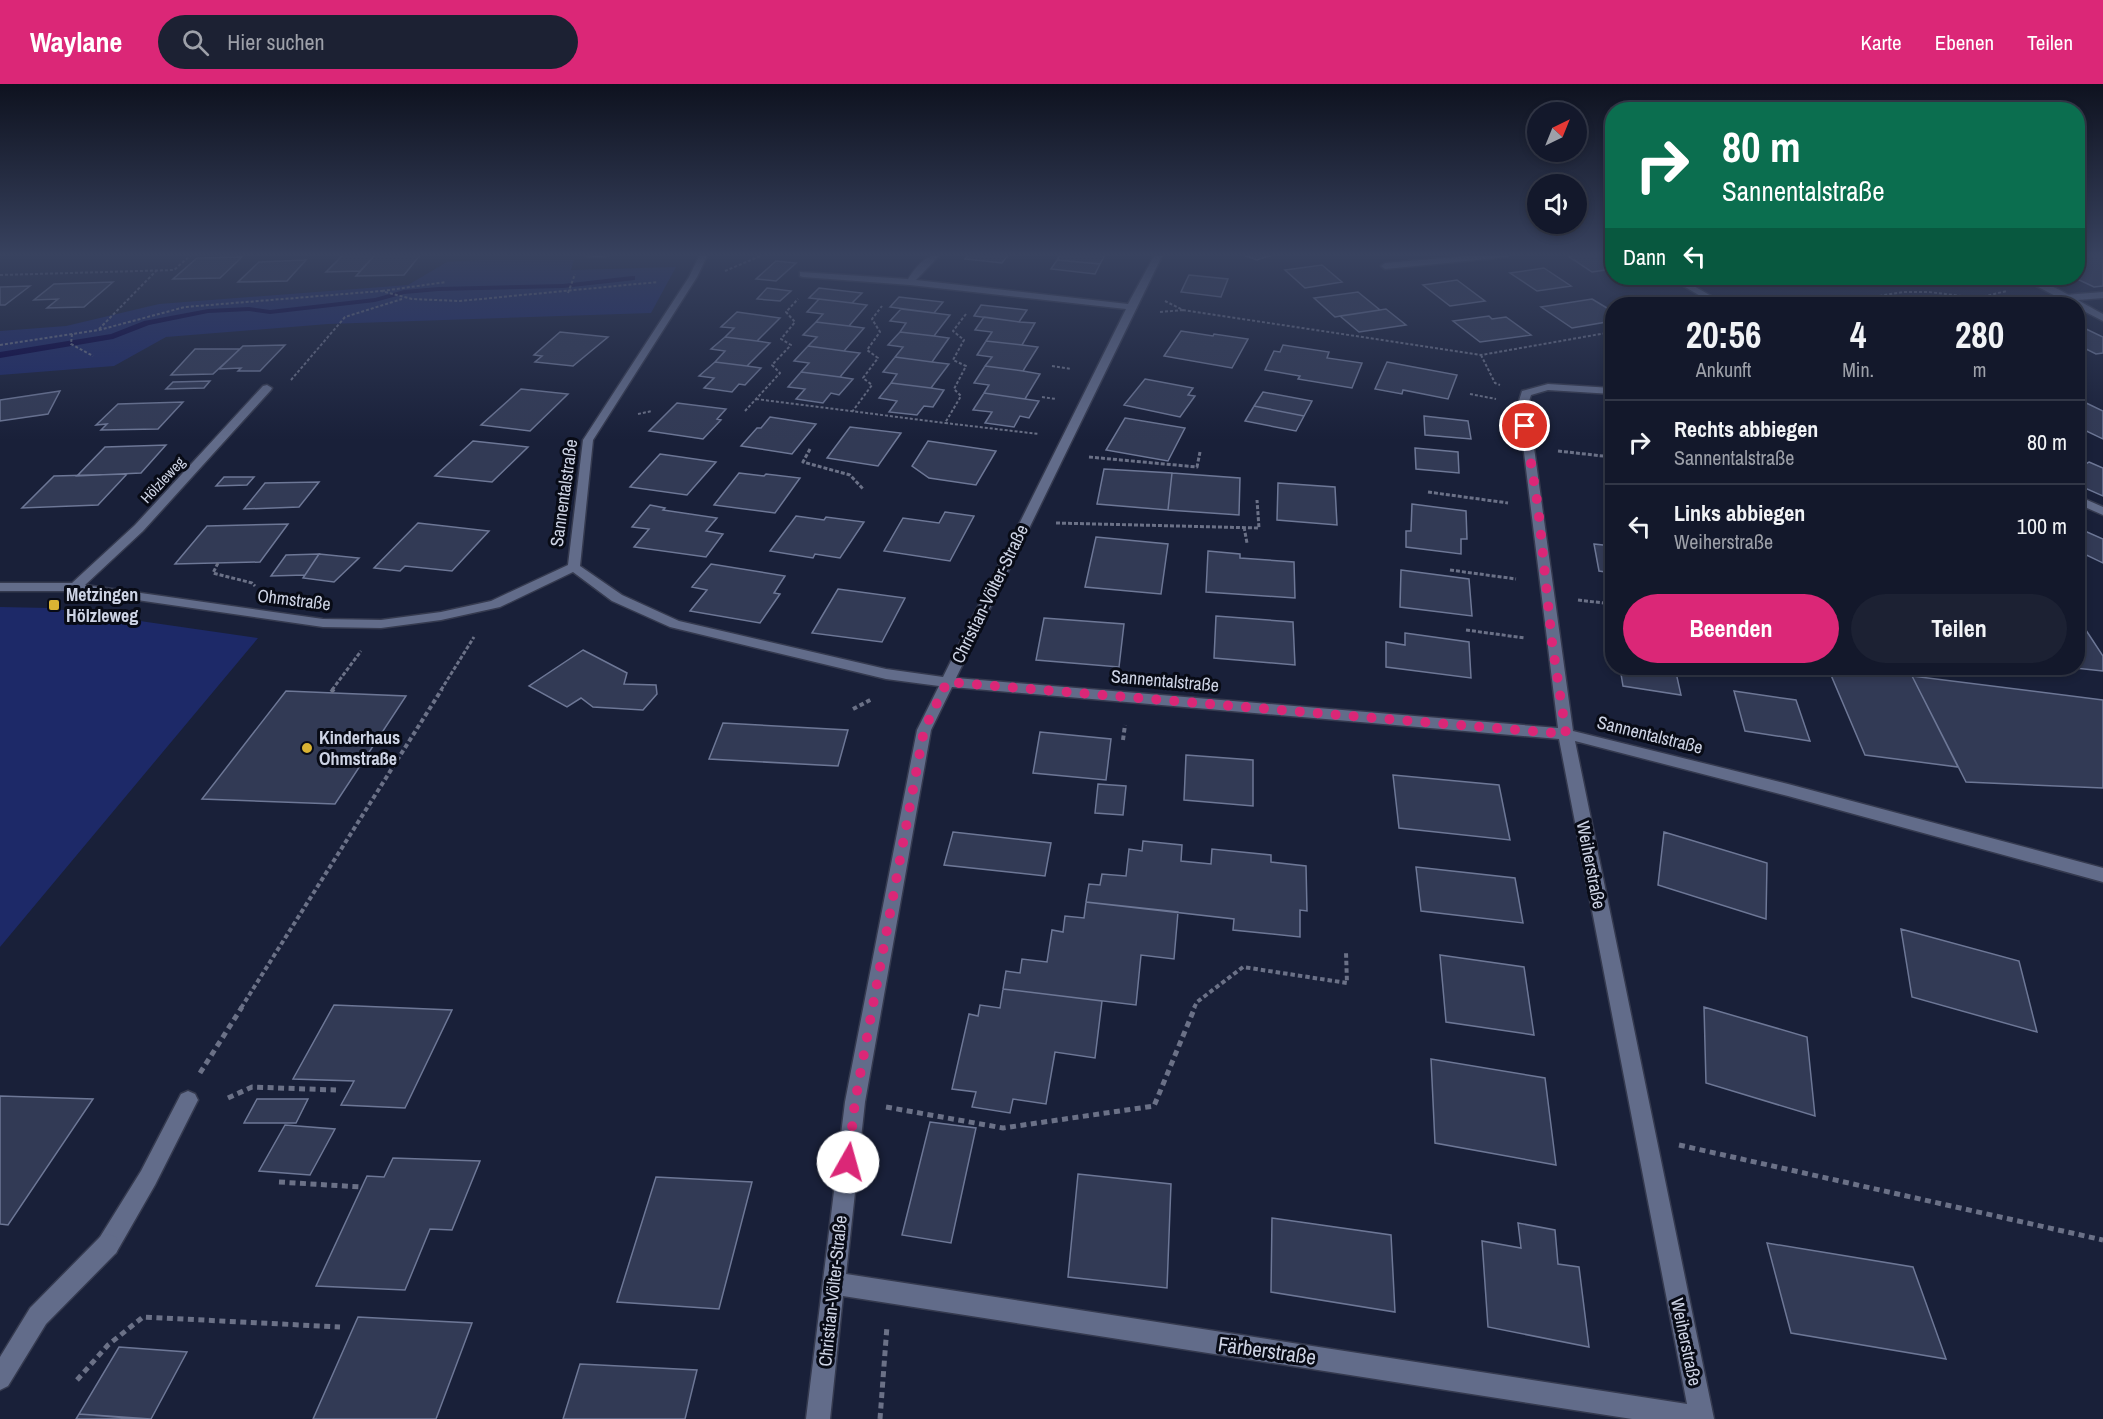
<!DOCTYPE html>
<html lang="de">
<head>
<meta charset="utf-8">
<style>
	:root { --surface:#13182b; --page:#1c2133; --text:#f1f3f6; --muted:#9da0a9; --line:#323747; --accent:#db2777 }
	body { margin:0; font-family:"Archivo Narrow",sans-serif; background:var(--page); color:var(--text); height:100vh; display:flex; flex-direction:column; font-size:22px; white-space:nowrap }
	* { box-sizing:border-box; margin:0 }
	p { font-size:20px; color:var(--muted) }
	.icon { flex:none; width:33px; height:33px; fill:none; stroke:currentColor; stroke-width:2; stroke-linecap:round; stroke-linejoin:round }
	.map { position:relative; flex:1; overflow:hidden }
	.sheet { position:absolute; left:1605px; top:213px; width:480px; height:378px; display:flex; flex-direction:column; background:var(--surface); border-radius:24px; box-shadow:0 3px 9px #0003,0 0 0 2px var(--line) }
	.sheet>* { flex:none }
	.banner { position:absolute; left:1605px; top:18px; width:480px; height:183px; border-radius:24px; box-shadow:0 3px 9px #0003,0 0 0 2px var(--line); background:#0b6e4f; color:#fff; overflow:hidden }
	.needle { width:39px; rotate:43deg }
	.fabs { position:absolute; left:1527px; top:18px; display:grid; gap:12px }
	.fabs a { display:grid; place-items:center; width:60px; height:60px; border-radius:50%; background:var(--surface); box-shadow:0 3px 9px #0003,0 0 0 2px var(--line); font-size:30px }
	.pin { position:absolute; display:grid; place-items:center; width:51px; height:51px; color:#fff; margin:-26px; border:3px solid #fff; border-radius:50%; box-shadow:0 2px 6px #0007 }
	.me { position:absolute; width:66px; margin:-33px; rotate:7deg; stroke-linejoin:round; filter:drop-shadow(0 0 4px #0008) }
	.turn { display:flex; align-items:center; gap:21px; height:126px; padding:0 18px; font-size:27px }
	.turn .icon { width:78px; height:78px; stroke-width:2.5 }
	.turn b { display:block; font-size:42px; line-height:51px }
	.then { display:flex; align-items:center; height:57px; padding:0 18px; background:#0003; gap:12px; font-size:22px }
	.eta { display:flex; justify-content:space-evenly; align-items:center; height:102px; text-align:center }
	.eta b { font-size:36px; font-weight:800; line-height:42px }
	.action { display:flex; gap:12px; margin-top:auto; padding:12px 18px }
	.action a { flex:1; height:69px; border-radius:36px; background:var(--accent); color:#fff; font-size:24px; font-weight:800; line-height:69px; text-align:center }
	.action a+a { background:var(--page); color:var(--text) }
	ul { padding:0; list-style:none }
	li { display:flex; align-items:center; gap:18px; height:84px; padding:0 18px; border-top:2px solid var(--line) }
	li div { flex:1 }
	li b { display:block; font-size:22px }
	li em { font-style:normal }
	header { display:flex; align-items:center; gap:36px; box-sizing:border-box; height:84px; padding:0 30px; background:var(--accent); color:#fff }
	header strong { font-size:28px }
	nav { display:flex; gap:33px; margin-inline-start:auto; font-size:21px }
	.search { width:420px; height:54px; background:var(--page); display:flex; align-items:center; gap:15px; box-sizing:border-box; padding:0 21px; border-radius:33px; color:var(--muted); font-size:22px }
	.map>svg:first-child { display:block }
	.green { fill:#1d2968 }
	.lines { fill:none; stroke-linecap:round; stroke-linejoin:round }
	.stream { fill:#060041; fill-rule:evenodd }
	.building { fill:#323a55; stroke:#6d7796; stroke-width:1.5 }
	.service-casing { stroke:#353a4f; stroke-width:3 }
	.minor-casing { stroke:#353a4f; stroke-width:3 }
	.secondary-casing { stroke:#353a4f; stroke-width:3 }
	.path-far3 { stroke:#6b7187; stroke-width:2; stroke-dasharray:3 2; stroke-linecap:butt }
	.path-far2 { stroke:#6b7187; stroke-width:3; stroke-dasharray:4 2; stroke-linecap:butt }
	.path-far1 { stroke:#6b7187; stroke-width:4; stroke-dasharray:4.5 3; stroke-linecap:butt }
	.path { stroke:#6b7187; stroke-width:5; stroke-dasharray:6 4.5; stroke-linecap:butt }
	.service { fill:#626c8a; fill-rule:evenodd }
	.minor { fill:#626c8a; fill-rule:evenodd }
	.secondary { fill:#626c8a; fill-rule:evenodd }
	.route { stroke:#db2777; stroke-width:10; stroke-dasharray:0 18 }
	.poi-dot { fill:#dab333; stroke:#080b16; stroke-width:2 }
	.labels { text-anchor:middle; stroke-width:6; stroke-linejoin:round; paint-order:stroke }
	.far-street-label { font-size:15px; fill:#ced4e5; stroke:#080b16 }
	.street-label { font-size:18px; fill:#ced4e5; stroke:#080b16 }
	.poi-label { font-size:18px; font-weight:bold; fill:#ced4e5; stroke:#080b16; text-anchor:start }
	.near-street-label { font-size:21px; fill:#ced4e5; stroke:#080b16 }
</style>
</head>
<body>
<header>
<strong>Waylane</strong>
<div class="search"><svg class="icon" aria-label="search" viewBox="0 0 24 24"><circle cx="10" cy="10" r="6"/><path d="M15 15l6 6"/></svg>Hier suchen</div>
<nav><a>Karte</a><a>Ebenen</a><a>Teilen</a></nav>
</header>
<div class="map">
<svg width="2103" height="1335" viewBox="0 0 2103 1335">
	<rect width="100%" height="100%" fill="#192039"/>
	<!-- green -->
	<path class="green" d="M480,176H574L571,186L676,183L651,229L328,240L166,253L114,282L0,291V247L66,242L159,220L408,201L447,178Z
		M0,523L50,524L258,554L0,863Z"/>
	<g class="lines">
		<!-- stream -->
		<path class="stream" d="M632,192H635V196L563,204L438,207L404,210L375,218L270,230L249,227L208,229L149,241L113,255L0,274V268L111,250L144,237L208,225L249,223L270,226L375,214L404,206L438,203L563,200Z"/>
	</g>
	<!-- building -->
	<path class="building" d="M344,170H376L360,187L326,188Z
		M376,170H421L404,191L356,192Z
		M969,170H998L1008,171L1002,179L965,175Z
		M1061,170H1093L1105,171L1100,180L1057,176Z
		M1241,170H1275L1257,176Z
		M1588,170H1603L1612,175V185L1592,188L1568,172Z
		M2078,170H2103V202L2094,203L2075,194H2078Z
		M242,173L220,194L173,195L197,174Z
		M306,176L287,197L238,198L259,178Z
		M1057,176L1100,180L1095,190L1051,185Z
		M776,177L796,179L776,197L756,195Z
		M1322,181L1342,198L1305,204L1285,186Z
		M1544,184L1571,202L1537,207L1510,189Z
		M1189,191L1228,195L1221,213L1181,208Z
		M1457,196L1485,217L1450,222L1423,201Z
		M113,198L84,223L47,224L58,215L34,216L54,200Z
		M30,202L5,221H0V203Z
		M767,204L791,207L780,217L757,215Z
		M819,204L862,209L852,219L809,214Z
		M1358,208L1380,226L1335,233L1314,214Z
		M899,213L943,218L934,229L890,223Z
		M1676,213L1688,220H1646L1642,218Z
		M819,215L852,219L867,221L849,242L816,238L823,230L807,228Z
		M1592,215L1612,227V237L1572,244L1541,223Z
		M981,221L1027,226L1019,238L974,232Z
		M901,225L934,229L950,231L934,252L900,248L906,239L890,237Z
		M1386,225L1406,241L1359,248L1340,232Z
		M737,228L780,234L757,257L725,253L734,244L721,243Z
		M1489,232L1492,235L1506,233L1531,251L1480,258L1453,237Z
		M984,233L1019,238L1035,239L1022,261L986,257L992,248L975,246Z
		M816,238L849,242L864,244L844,267L808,262L817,253L803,251Z
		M2084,244L2103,253V269L2096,270L2078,261V245Z
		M1181,247L1213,252L1214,250L1248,255L1232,284L1164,272Z
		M560,248L608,253L573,282L535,278L542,272L534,271Z
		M900,248L934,252L949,254L932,278L895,273L903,263L888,261Z
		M725,253L757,257L770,259L747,282L715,278L725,267L711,265Z
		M986,257L1022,261L1038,263L1023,287L985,282L992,273L977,271Z
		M285,261L260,287H238L241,284L219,285L243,262Z
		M1283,261L1329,268L1327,274L1362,279L1352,304L1298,295L1300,292L1265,286L1274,267L1280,268Z
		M808,262L844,267L860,269L840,293L801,288L809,279L794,277Z
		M195,265H240L213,290L171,291Z
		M895,273L932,278L949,280L931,304L891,299L897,290L883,288Z
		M715,278L747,282L761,284L745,301L739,300L732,308L704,304L714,294L699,292Z
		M1387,278L1457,291L1448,315L1403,306L1402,310L1375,305Z
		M985,282L1023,287L1040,290L1025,315L984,309L989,301L974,299Z
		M801,288L840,293L853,295L839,311L831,309L823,319L796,315L805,305L788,303Z
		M1145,295L1193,304L1188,311L1195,312L1180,333L1124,321Z
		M210,297L204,304L166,305L173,298Z
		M891,299L931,304L944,306L933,323L924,322L917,331L889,328L897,317L879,314Z
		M521,305L568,310L530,347L481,341Z
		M60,307L48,330L0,337V316Z
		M1263,308L1312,317L1304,332L1254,322Z
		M984,309L1025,315L1039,317L1029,334L1020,332L1014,343L985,339L992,328L973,326Z
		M2078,315L2103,327V355L2078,343Z
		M183,318L158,345L101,346L107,340L96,341L118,320Z
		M677,319L726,325L717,335L721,336L703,355L649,347Z
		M1254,322L1304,332L1296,347L1245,337Z
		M1424,332L1468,337L1471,355L1425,351Z
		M770,333L816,340L792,370L741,362L757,344H761Z
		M1125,334L1185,344L1168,377L1106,366Z
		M850,343L901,349L878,382L827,374Z
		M473,357L528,363L492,398L435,392Z
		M928,357L996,367L976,401L929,394L912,382Z
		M166,361L141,389L77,392L105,363Z
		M1415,364L1458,368L1459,389L1416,385Z
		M660,370L716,378L687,411L630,403Z
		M2089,378L2103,384V412L2078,401V384Z
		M1104,385L1172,389L1168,426L1097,420Z
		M739,389L764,392L766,390L800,394L775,429L714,421Z
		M1172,389L1240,394L1239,431L1168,426Z
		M127,390L98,421L22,424L54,392Z
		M224,393H254L247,401L216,402Z
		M319,398L299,423L244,425L265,399Z
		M1278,399L1335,403L1337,441L1277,436Z
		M1412,420L1466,427L1467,455H1461V470L1406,463V447H1411Z
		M650,421L665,424L663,426L717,434L706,447L723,450L706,473L634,463L649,445L632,443Z
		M945,428L974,432L950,477L884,467L903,434L939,439Z
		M796,432L824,436L826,433L864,438L840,474L815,470L813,474L770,467Z
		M418,439L489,447L452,487L405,482L400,487L374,484Z
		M288,440L260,478L175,480L207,442Z
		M2078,444L2103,455V479L2078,467Z
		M1096,453L1168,460L1161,510L1085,503Z
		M1594,460L1612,462V489L1599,487Z
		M1208,467L1240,470V474L1294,478L1295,514L1206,508Z
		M319,470L305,491L271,492L286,471Z
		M319,470L359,474L334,498L303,494Z
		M711,480L785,492L774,509L780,510L760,539L690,527L707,506L692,503Z
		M1401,486L1469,495L1472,532L1400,523Z
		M838,505L905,514L882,558L812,549Z
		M1216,532L1293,538L1295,581L1214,574Z
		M1044,534L1124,540L1119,583L1036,576Z
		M2078,534L2103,572V587L2075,584H2078Z
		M1405,549L1469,558L1471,594L1386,583V558L1405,561Z
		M583,566L627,589L624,600L656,601L657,610L643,626L593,623L581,614L567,623L529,602Z
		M1620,584H1675L1681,611L1623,602Z
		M1828,584L1912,592L1958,683L1865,671Z
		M1912,592L2103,616V704L1966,698Z
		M286,607L406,612L335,720L202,715Z
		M1734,607L1796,616L1810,657L1745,647Z
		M723,639L848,646L838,682L709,675Z
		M1040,648L1111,655L1106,696L1033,689Z
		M1186,671L1253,676V722L1184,716Z
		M1393,691L1499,701L1510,756L1399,744Z
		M1098,700L1126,702L1123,731L1095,729Z
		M953,748L1051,759L1045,792L944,781Z
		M1664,748L1767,779L1766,835L1658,801Z
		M1143,757L1182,761L1181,777L1211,780L1212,765L1271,771V778L1306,782L1307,827L1300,826V853L1233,846L1234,835L1086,818L1089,800L1100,801L1102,790L1126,792L1129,765L1142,767Z
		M1416,783L1515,794L1523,839L1421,827Z
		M1086,818L1178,828L1174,875L1141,871L1136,921L1003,905L1006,887L1020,889L1022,875L1047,878L1052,846L1063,848L1065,832L1084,834Z
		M1901,845L2019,877L2037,948L1912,913Z
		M1440,871L1524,883L1534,951L1446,938Z
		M1003,905L1102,917L1095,974L1055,968L1046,1020L1013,1015L1010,1029L972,1023L976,1008L952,1005L969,930L978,932L980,921L1000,924Z
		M334,921L452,926L405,1024L341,1021L354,997L293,995Z
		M1704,923L1807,953L1815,1032L1706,999Z
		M1431,975L1545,994L1556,1081L1435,1059Z
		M0,1012L93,1015L8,1141L0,1140Z
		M257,1015H308L296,1039H244Z
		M930,1038L976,1044L951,1159L902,1151Z
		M285,1041L335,1045L310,1091L259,1087Z
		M393,1074L480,1077L452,1146L430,1145L405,1206L316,1202L367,1092L384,1093Z
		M1078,1090L1171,1100L1167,1204L1068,1193Z
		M656,1093L752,1098L719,1225L617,1218Z
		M1272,1134L1391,1151L1395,1228L1271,1208Z
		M1518,1139L1555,1146L1558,1180L1579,1183L1589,1263L1488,1243L1482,1157L1521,1164Z
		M1767,1159L1913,1183L1946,1275L1791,1249Z
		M358,1233L472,1239L436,1335H313Z
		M119,1263L187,1268L151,1335L79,1330Z
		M580,1280L697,1286L685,1335H563Z
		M79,1330L140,1335H76Z"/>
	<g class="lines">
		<!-- service casing -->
		<g class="service-casing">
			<path id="service" d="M583,170H611C605,174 589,174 583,170Z
				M188,1007L195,1010L198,1016L155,1101L116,1169L108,1172L100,1169L97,1161L100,1153L141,1087L181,1010Z"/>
		</g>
		<!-- minor casing -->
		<g class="minor-casing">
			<path id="minor" d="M700,170H708L697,193L593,356L580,482L622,511L679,537L886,585L943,593L1126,225L910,201L803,193L800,192V188L908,195C916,183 926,170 941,170L916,196L1128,220L1155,170H1163L956,594L1558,644L1518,320L1522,307L1548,300L1612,304V310L1548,306L1531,311L1528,320L1573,647L1788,700L2103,784V798L1788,712L1575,657L1714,1335H1632L843,1212L830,1335H806L845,1018L917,646L939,602L886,595L670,543L612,517L573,488L500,523L441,536L381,544L323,543L75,507H0V499H72L135,441L263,302L267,301L272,304L271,306L143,447L85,501L323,535L381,536L441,528L491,517L568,481L583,356L689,193ZM952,603L1559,655L1687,1320L846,1190L865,1018L931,646Z
				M1491,170H1511L1507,173L1385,185L1381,182L1385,179Z
				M1670,194H1680L1725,220H1714Z
				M2103,208V214L2065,217L2060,214L2065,211Z
				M2078,412L2103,423V431L2078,420Z
				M108,1150L116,1153L119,1161L116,1169L46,1240L8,1302L0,1306V1273L30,1224L100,1153Z"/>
		</g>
		<!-- secondary casing -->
		<g class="secondary-casing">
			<path id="secondary" d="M2021,194C2042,192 2083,220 2103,230V237L2078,224V220H2071Z"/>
		</g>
		<!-- path-far3 -->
		<path class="path-far3" d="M775,170L786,171
			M725,187L765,170
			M0,191L174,186L192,170
			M382,207L446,198
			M568,209L575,190
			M1165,217L1183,226L1481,271L1612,248
			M1830,220L1903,208H1929L1977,214L2007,207
			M1160,228L1183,226
			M966,230L953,247L964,256L953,276L966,282L954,305L961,312L945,339L1039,350
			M99,245L157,186
			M72,250L71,260L93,272
			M0,261L99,246L185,223L381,207L412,215L460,217L658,198
			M1481,271L1495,299L1500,301
			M1052,282L1071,285
			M291,296L345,233L402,215
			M1470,310L1496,315
			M1042,313L1056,315
			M756,315L945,339
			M745,327L780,289L772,281L791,261L781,255L795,238L786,228L798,215
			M852,328L872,301L863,294L878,274L867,266L880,248L872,235L882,222
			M638,330L652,327"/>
		<!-- path-far2 -->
		<path class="path-far2" d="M810,365L803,378L850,391L864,406
			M1558,367L1612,373
			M1089,373L1197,383L1200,368
			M1428,408L1508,419
			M1056,439L1259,444L1257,416
			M1244,443L1247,459
			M218,479L213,489L252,499L255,502
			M1450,486L1516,495
			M1578,516L1612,520
			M1466,546L1525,554
			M332,606L361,567
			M441,606L474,553"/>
		<!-- path-far1 -->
		<path class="path-far1" d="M331,608L334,605
			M853,625L872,615
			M1123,656L1125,641
			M241,924L442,605
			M1194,924L1197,918L1243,883L1347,899L1346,868"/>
		<!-- path -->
		<path class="path" d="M200,989L242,923
			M228,1014L252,1003L336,1006
			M886,1023L1003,1044L1154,1022L1195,923
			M1679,1061L2103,1156
			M279,1098L362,1103
			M77,1296L108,1261L143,1233L340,1243
			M880,1335L887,1242"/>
		<!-- service -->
		<use href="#service" class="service"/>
		<!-- minor -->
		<use href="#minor" class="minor"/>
		<!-- secondary -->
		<use href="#secondary" class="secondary"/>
	</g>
	<!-- sky -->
	<linearGradient id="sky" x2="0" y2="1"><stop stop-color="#0e121f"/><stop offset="0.48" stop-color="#38425f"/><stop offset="1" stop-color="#38425f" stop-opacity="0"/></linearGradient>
	<rect width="2103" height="356" fill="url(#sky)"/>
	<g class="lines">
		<!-- route -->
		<path class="route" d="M848,1078L855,1018L924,646L947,598L1566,650L1552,558L1538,423L1525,342"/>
	</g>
	<!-- markers -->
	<g class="poi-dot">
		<rect x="48" y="515" width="12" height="12" rx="3"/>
		<circle cx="307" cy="664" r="6"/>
	</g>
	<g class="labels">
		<!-- far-street labels -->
		<g class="far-street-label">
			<text transform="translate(163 396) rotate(-47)" y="5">Hölzleweg</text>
		</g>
		<!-- street labels -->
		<g class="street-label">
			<text transform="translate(564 409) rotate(-82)" y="6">Sannentalstraße</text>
			<text transform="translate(990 510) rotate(-64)" y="6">Christian-Völter-Straße</text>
			<text transform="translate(294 516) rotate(7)" y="6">Ohmstraße</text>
			<text transform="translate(1165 597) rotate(5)" y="6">Sannentalstraße</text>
			<text transform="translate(1650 651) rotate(14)" y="6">Sannentalstraße</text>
			<text transform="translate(1591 781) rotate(79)" y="6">Weiherstraße</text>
			<text transform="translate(833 1207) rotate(-84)" y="6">Christian-Völter-Straße</text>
			<text transform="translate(1686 1258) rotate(78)" y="6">Weiherstraße</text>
		</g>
		<!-- poi labels -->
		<g class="poi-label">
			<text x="66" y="517">Metzingen<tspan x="66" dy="21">Hölzleweg</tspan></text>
			<text x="319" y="660">Kinderhaus<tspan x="319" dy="21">Ohmstraße</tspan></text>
		</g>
		<!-- near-street labels -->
		<g class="near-street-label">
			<text transform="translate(1267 1267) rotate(8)" y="7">Färberstraße</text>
		</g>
	</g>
</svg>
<div class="fabs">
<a><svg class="needle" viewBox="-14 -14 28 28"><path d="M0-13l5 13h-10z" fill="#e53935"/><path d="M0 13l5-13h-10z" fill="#9da0a9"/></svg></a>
<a><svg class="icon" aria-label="sound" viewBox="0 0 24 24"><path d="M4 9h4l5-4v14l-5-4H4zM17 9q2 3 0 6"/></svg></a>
</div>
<div class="pin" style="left:1525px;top:342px;background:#d93025"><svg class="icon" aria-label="arrive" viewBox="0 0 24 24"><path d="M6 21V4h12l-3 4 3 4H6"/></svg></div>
<svg class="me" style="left:848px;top:1078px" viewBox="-20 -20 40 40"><circle r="19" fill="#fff"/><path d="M0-13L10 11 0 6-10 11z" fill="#db2777"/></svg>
<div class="banner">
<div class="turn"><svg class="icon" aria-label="right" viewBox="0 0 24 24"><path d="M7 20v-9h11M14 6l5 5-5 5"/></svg><div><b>80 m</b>Sannentalstraße</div></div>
<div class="then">Dann<svg class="icon" aria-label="left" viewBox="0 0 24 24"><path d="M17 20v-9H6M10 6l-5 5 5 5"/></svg></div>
</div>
<section class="sheet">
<div class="eta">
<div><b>20:56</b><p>Ankunft</p></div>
<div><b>4</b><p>Min.</p></div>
<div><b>280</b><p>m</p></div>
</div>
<ul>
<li><svg class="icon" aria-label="right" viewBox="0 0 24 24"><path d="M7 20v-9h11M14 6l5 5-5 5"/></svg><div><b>Rechts abbiegen</b><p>Sannentalstraße</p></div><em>80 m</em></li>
<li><svg class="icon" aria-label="left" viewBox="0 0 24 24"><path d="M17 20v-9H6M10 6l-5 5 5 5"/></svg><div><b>Links abbiegen</b><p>Weiherstraße</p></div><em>100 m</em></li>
</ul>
<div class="action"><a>Beenden</a><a>Teilen</a></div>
</section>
</div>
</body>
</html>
